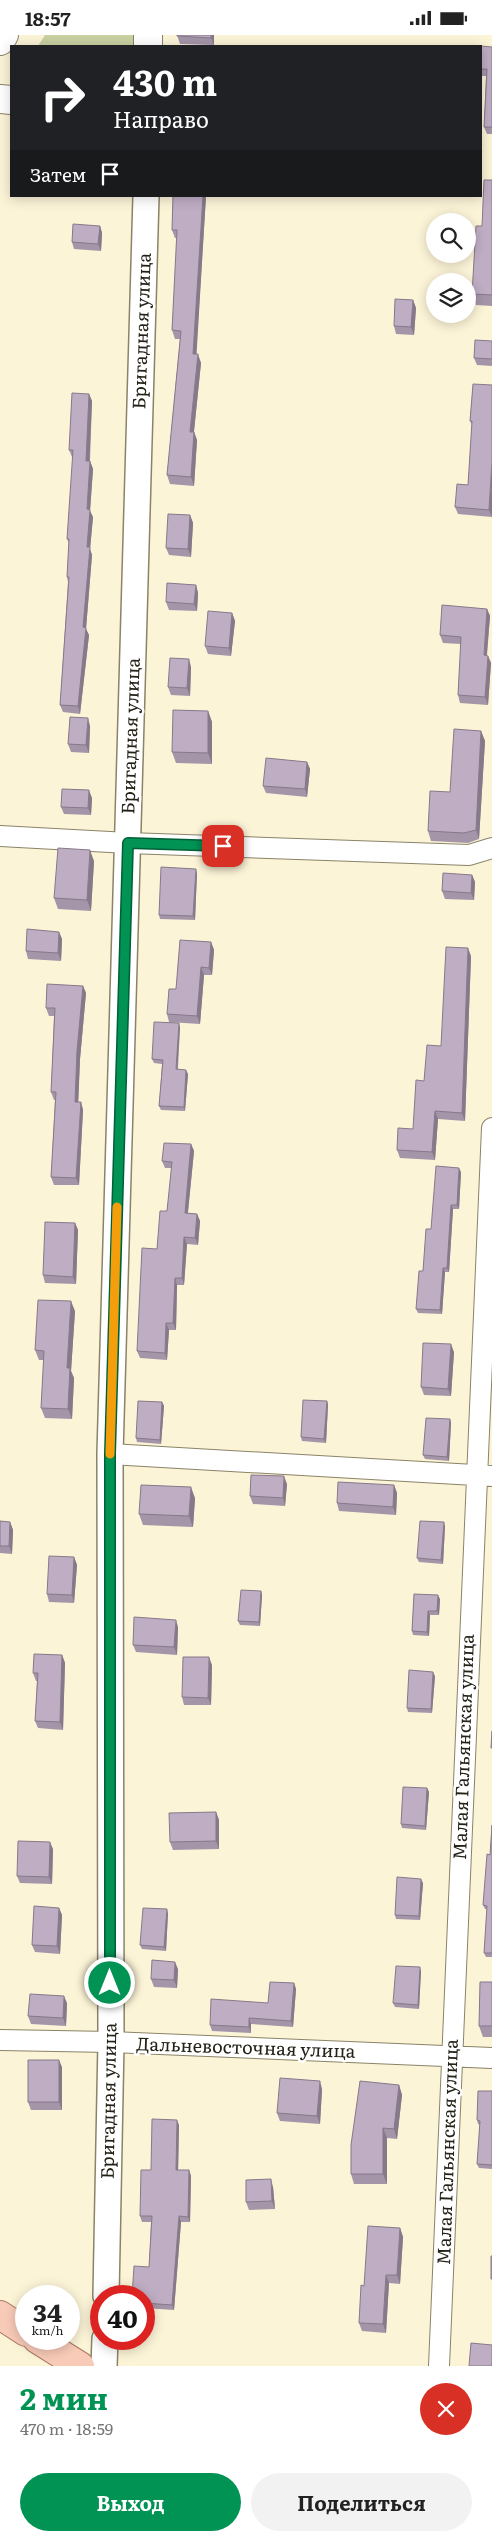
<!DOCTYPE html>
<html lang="ru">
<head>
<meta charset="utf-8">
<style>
	:root { --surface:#fff; --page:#f2f2f2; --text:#222; --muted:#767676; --accent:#009354 }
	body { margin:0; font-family:Literata,serif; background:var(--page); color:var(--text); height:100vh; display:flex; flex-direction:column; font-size:19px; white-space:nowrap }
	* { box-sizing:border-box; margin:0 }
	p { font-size:16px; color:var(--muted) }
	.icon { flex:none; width:28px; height:28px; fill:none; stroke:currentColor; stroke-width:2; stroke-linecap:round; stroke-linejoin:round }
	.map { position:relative; height:2331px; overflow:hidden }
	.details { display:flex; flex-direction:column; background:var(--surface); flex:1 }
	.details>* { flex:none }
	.hud { position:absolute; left:10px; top:10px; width:472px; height:152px; border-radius:0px; box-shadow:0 2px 12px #0003; background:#202124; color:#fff; overflow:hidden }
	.tools { position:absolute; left:426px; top:178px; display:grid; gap:10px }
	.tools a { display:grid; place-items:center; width:50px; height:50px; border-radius:50%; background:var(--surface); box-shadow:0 2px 12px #0003; font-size:25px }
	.speed { position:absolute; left:15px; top:2250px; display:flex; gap:10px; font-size:25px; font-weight:700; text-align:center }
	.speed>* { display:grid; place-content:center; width:65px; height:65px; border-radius:50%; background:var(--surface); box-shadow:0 2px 12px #0003; line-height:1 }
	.speed small { font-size:12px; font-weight:400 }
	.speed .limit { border:8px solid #d22; background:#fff; color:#111 }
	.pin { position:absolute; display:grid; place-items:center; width:42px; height:42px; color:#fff; margin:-21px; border-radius:10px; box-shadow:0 2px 8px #0006 }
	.me { position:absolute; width:55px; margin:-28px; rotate:0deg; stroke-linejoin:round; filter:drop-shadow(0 0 4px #0008) }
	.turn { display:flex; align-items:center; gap:18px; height:105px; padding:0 20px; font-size:22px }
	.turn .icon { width:65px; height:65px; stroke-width:2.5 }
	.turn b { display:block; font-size:35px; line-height:42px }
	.then { display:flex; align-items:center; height:48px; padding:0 20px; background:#0003; gap:10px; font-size:19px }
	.round { display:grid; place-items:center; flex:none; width:52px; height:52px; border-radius:26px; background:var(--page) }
	.head { display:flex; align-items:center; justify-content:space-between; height:85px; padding:0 20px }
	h1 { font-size:30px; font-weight:700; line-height:38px; color:var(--accent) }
	.button { display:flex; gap:10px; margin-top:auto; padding:10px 20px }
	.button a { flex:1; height:58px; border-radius:30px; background:var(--accent); color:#fff; font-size:20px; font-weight:700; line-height:58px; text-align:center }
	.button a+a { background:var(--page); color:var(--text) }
	.status { display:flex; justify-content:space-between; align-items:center; height:35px; padding:0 25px; background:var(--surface); direction:ltr }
	.status svg { height:14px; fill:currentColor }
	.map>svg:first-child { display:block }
	.green { fill:#c9d1a2 }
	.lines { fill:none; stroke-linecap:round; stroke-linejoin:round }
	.minor-casing { stroke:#8a8368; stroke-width:22 }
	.tertiary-casing { stroke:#8a8368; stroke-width:28 }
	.secondary-casing { stroke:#8a8368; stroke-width:30 }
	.primary-casing { stroke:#ab7861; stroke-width:30 }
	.minor { stroke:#fff; stroke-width:20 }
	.tertiary { stroke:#fff; stroke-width:25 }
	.secondary { stroke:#fff; stroke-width:28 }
	.primary { stroke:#f8cab8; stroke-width:28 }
	.wall { fill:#a495a9 }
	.shaded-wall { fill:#867989 }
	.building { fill:#bfadc4; stroke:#867989 }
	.route-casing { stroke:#006037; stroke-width:12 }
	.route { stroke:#009354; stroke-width:9 }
	.slow { stroke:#f59e0b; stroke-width:9 }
	.labels { text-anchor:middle; stroke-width:5; stroke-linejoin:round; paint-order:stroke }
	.street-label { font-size:18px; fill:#242117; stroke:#fff }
</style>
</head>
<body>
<div class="status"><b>18:57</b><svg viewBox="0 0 49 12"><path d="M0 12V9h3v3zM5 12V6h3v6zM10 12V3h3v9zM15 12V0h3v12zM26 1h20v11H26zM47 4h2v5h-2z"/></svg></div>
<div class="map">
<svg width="492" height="2331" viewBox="0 0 492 2331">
	<rect width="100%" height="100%" fill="#fcf4d7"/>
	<!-- green -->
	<path class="green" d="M45,0H136L135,11H38Z"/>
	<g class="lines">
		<!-- minor casing -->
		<g class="minor-casing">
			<path id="minor" d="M0,801L128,808L469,820L492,813
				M110,1419L492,1441
				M0,2005L111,2007L492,2023
				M439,2331L492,1093"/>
		</g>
		<!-- tertiary casing -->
		<g class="tertiary-casing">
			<path id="tertiary" d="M106,2261L111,2007L110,1419L146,161
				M104,2331L105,2304"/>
		</g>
		<!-- secondary casing -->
		<g class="secondary-casing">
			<path id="secondary" d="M0,6L4,0
				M148,11V0
				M0,64L11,65"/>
		</g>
		<!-- primary casing -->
		<g class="primary-casing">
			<path id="primary" d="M0,2280L26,2297
				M37,2304L80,2331"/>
		</g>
		<!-- minor -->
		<use href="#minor" class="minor"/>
		<!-- tertiary -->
		<use href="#tertiary" class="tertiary"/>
		<!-- secondary -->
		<use href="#secondary" class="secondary"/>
		<!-- primary -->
		<use href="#primary" class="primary"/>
	</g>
	<!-- wall -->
	<path class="wall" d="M177,0H214V10L180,9Z
		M492,12V99H487L484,92L486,41H482L481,38V34Z
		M492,145V271L476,270L472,259L482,191Z
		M173,161H206L196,319L201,328L194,397L197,405L194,451L170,449L167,440L180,304H175L172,295L177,203H175L172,195Z
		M100,191L102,198L101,216L74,214L72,207Z
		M413,265L416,273L414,300L396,299L394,291Z
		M492,306V331L477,330L474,323Z
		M473,349L492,482L458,479L455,472L468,450L472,390L470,386Z
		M89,359L92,366L90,426L93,434L90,476L93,482L90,514L92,520L86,594L89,600L80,679L63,677L60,670L68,547L67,542L69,508L67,504L73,422H72L69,415Z
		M190,480L193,488L191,522L169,520L166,513Z
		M196,550L198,558L197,576L169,575L166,567Z
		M487,574L490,581L487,621H488L491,628L488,670L460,668L458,660L461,609L443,608L440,600Z
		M232,578L235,586L231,621L208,619L205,611Z
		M191,632L190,661L171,660L168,652Z
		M208,676L212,687V729L176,728L172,717Z
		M90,691L89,718L71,717L68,709Z
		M481,696L485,706L479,804L468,808L431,806L428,796L450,757Z
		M307,727L310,734L307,762L266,758L263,751Z
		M92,763L91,780L64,779L61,772Z
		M94,826L91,876L58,874L54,863Z
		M197,838L195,885L160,884L159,880Z
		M472,840L475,847L474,865L445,864L442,856Z
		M59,897L62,904L61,926L28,924L26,916Z
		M211,907L214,915L212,940H204L200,989L169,987L167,979L176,954Z
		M471,921L465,1086L438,1084L435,1125L400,1123L397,1115L413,1094L424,1046L441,1011Z
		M83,951L86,958L80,1024L78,1067H81L83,1075L79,1150H54L51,1142L55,1065H54L51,1057L54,981H49L46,973Z
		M180,992L178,1034L188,1039L185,1076L161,1075L159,1071L162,1029L154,1028L152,1024Z
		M191,1109L194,1116L188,1178L197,1179L200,1186L198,1210L187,1209L184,1250H177L176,1295H169L167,1325L140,1323L137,1316L157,1214L167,1176L172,1133H165L162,1126Z
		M461,1137L459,1174H453L449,1237H445L442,1279L418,1278L416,1274L431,1194Z
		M75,1188L78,1195L76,1249L45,1248L43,1240Z
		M75,1276L71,1336L74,1343L72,1384L45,1383L41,1373L44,1325H39L35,1315Z
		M454,1317L451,1361L424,1360L421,1352Z
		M327,1366L328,1370L326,1408L302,1406L301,1402Z
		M162,1367L164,1371L161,1409L137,1407L136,1403Z
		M450,1384L451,1388L449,1426L425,1424L423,1420Z
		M287,1449L285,1471L253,1469L250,1461Z
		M394,1450L397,1458L396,1480L339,1476L337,1468Z
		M195,1463L193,1492L143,1490L139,1479Z
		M0,1486L10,1487L13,1495L12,1519L0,1518Z
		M445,1491L443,1529L419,1527L417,1523Z
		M74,1522L77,1530L74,1568L49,1567L47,1559Z
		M261,1556L262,1560L260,1591L240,1590L238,1586Z
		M414,1559L440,1564L439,1580H430L429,1601L413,1600L412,1596Z
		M178,1592L177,1620L136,1617L133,1610Z
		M62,1620L65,1628L63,1695L38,1693L35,1686L37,1646H36L33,1638Z
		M212,1630L211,1670H184L182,1662Z
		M435,1641L432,1678L408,1677L407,1673Z
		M427,1753L429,1757L426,1795L402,1793L401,1789Z
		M216,1777L219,1785V1814L173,1815L170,1807Z
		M492,1790V1922H486L484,1918L487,1874H485L483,1870L490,1820Z
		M53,1814L52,1849L20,1848L17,1841Z
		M423,1848L420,1885L396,1884L395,1880Z
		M59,1873L62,1880L60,1919L35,1917L32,1910Z
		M168,1878L166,1916L142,1914L140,1910Z
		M178,1934L177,1953L154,1952L151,1944Z
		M421,1936L419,1974L395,1972L393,1968Z
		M492,1947V2002H483L479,1991Z
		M294,1948L296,1954L293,1992L251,1989V1998L212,1996L210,1990L268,1968Z
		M67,1968L66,1991L31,1989L28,1981Z
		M62,2032V2075H31L28,2067Z
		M399,2050L402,2060L397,2104L387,2103V2149H354L351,2139Z
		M322,2054L320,2089L280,2086L277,2078Z
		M492,2056V2134L479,2133L477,2129L480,2090L478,2089L477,2085Z
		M179,2090L178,2135H189L191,2141L190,2187H181L174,2275L144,2273V2261L149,2232L151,2187H142L140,2181L151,2135Z
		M273,2152L275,2174L249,2175L246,2167Z
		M400,2193L403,2202L400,2249L389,2248L386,2298L362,2296L359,2288L364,2251Z"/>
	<!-- shaded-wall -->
	<path class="shaded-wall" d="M211,0H214V10L211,3Z
		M203,161H206L196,328L193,319Z
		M100,191L102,198L101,216L98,209Z
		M413,265L416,273L414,300L411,292Z
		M198,319L201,328L193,405L190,397Z
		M89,359L92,366L89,433L86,426Z
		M194,397L197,405L194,451L191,442Z
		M90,426L93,434L90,476L93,482L90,514L92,520L86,594L89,600L80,679L78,671L83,592L87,512V474Z
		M492,426V482L489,475Z
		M190,480L193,488L191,522L188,514Z
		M196,550L198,558L197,576L194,569Z
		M487,574L490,581L486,628L484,620Z
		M232,578L235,586L231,621L229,613Z
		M488,621L491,628L488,670L485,662Z
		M189,624L191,632L190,661L187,653Z
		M208,676L212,687V729L208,718Z
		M88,683L90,691L89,718L86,710Z
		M481,696L485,706L479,804L476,795Z
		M307,727L310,734L307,762L305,754Z
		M89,755L92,763L91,780L88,773Z
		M90,815L94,826L91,876L87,865Z
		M196,834L197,838L195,885L193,881Z
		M472,840L475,847L474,865L471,858Z
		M59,897L62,904L61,926L58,918Z
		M211,907L214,915L212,940L209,933Z
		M468,913L471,921L465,1086L462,1078Z
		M201,932L204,940L200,989L197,981Z
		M83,951L86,958L80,1024L78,1075L75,1067L77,1016Z
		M179,988L180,992L177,1038L176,1034Z
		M186,1035L188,1039L185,1076L184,1072Z
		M81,1067L83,1075L79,1150L76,1143Z
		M435,1076L438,1084L435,1125L432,1117Z
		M191,1109L194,1116L187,1185L185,1178Z
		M459,1133L461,1137L459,1174L457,1170Z
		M451,1170L453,1174L449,1237L447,1233Z
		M197,1179L200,1186L198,1210L195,1203Z
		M75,1188L78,1195L76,1249L73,1242Z
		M184,1202L187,1209L184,1250L182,1243Z
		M443,1233L445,1237L442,1279L440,1275Z
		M175,1243L177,1250L176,1295L173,1288Z
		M71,1266L75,1276L71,1336L74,1343L72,1384L68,1374L67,1333Z
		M166,1288L169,1295L167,1325L165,1318Z
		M451,1309L454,1317L451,1361L448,1354Z
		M327,1366L328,1370L326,1408L324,1404Z
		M162,1367L164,1371L161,1409L160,1405Z
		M450,1384L451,1388L449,1426L447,1422Z
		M284,1441L287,1449L285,1471L283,1463Z
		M394,1450L397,1458L396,1480L393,1472Z
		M191,1452L195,1463L193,1492L189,1481Z
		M10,1487L13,1495L12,1519L9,1511Z
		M444,1487L445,1491L443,1529L441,1525Z
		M74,1522L77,1530L74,1568L72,1560Z
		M261,1556L262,1560L260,1591L259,1587Z
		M438,1560L440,1564L439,1580L437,1576Z
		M428,1576L430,1580L429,1601L427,1597Z
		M176,1585L178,1592L177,1620L174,1612Z
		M62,1620L65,1628L63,1695L60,1687Z
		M209,1622L212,1630L211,1670L208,1663Z
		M433,1637L435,1641L432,1678L431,1674Z
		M427,1753L429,1757L426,1795L425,1791Z
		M216,1777L219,1785V1814L216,1806Z
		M50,1807L53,1814L52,1849L49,1842Z
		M421,1844L423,1848L420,1885L419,1881Z
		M59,1873L62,1880L60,1919L57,1911Z
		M167,1874L168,1878L166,1916L164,1912Z
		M175,1927L178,1934L177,1953L174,1945Z
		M420,1932L421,1936L419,1974L418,1970Z
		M294,1948L296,1954L293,1992L291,1986Z
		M64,1961L67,1968L66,1991L63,1983Z
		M249,1983L251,1989V1998L249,1992Z
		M59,2025L62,2032V2075L59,2067Z
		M320,2046L322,2054L320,2089L317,2081Z
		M399,2050L402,2060L397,2104L394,2094Z
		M177,2085L179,2090L178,2141L176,2135Z
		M383,2093L387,2103V2149L383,2139Z
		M189,2135L191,2141L190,2187L188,2182Z
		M271,2144L273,2152L275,2174L272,2166Z
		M179,2181L181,2187L174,2275L172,2270Z
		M400,2193L403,2202L400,2249L397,2240Z
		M386,2240L389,2248L386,2298L383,2289Z"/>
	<!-- building -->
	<path class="building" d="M177,0H211V3L177,1Z
		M481,11L492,12V92H484L487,34H481Z
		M484,145H492V260L472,259L476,191H482Z
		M173,161H203L193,319H198L190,397H194L191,442L167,440L181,296L172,295L177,195H172Z
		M73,189L100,191L98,209L72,207Z
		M395,264L413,265L411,292L394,291Z
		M475,305L492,306V324L474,323Z
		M473,349L492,350V426L489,475L455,472L457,449L468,450L472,386H470Z
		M72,358L89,359L86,426H90L87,474L90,475L87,512H90L83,592L86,593L78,671L60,670L69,542H67L69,504H67L73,415H69Z
		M168,479L190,480L188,514L166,513Z
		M167,548L196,550L194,569L166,567Z
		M442,570L487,574L484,620L488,621L485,662L458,660L461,602L440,600Z
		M208,576L232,578L229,613L205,611Z
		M170,623L189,624L187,653L168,652Z
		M173,675L208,676V718L172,717Z
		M70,682L88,683L86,710L68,709Z
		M454,694L481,696L476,795L464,798L428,796L430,756L450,757Z
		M266,723L307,727L305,754L263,751Z
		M62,754L89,755L88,773L61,772Z
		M58,813L90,815L87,865L54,863Z
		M161,832L196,834L193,881L159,880Z
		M443,838L472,840L471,858L442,856Z
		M27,894L59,897L58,918L26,916Z
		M180,905L211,907L209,933L201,932L197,981L167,979L169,954H176Z
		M446,912L468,913L462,1078L435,1076L432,1117L397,1115L398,1093L413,1094L416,1045L424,1046L427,1010L441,1011Z
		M47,949L83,951L77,1016L75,1067H81L76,1143L51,1142L56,1057H51L55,973H46Z
		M154,987L179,988L176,1034L186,1035L184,1072L159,1071L163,1025L152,1024Z
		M164,1108L191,1109L185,1178L197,1179L195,1203L184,1202L182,1243H175L173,1288H166L165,1318L137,1316L142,1213L157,1214L160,1176H167L172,1127L162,1126Z
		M436,1131L459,1133L457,1170H451L447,1233H443L440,1275L416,1274L419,1236H423L426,1194H431Z
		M45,1187L75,1188L73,1242L43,1240Z
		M38,1265L71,1266L67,1333H70L68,1374L41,1373L44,1316L35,1315Z
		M423,1308L451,1309L448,1354L421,1352Z
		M303,1365L327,1366L324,1404L301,1402Z
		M138,1366L162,1367L160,1405L136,1403Z
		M426,1383L450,1384L447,1422L423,1420Z
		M251,1440L284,1441L283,1463L250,1461Z
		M338,1447L394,1450L393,1472L337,1468Z
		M141,1450L191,1452L189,1481L139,1479Z
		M0,1486L10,1487L9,1511H0Z
		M420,1486L444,1487L441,1525L417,1523Z
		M49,1521L74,1522L72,1560L47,1559Z
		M241,1555L261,1556L259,1587L238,1586Z
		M414,1559L438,1560L437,1576H428L427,1597L412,1596Z
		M134,1582L176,1585L174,1612L133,1610Z
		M34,1619L62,1620L60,1687L35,1686L38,1638H33Z
		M183,1622H209L208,1663L182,1662Z
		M409,1635L433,1637L431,1674L407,1673Z
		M492,1696V1713H491Z
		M403,1752L427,1753L425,1791L401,1789Z
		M216,1777V1806L170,1807L169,1778Z
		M492,1790V1918H484L487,1871L483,1870L487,1819L490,1820Z
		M18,1806L50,1807L49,1842L17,1841Z
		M397,1842L421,1844L419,1881L395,1880Z
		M34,1871L59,1873L57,1911L32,1910Z
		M143,1873L167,1874L164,1912L140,1910Z
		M152,1925L175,1927L174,1945L151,1944Z
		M396,1931L420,1932L418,1970L393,1968Z
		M270,1947L294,1948L291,1986L249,1983V1992L210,1990L211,1964L268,1968Z
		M480,1947H492V1991H479Z
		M30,1959L64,1961L63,1983L28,1981Z
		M28,2025H59V2067H28Z
		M280,2043L320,2046L317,2081L277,2078Z
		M360,2046L399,2050L394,2094L383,2093V2139H351V2110Z
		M478,2056H492V2130L477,2129L480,2086L477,2085Z
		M152,2084L177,2085L176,2135H189L188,2182L179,2181L172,2270L144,2268V2261H132L134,2231L149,2232L152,2181H140L141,2135H151Z
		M271,2144L272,2166L246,2167V2145Z
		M368,2191L400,2193L397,2240H386L383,2289L359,2288L361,2250L364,2251Z
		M491,2221H492V2244H491Z
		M471,2308L492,2310V2331H469Z"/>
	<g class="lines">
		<!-- route casing -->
		<g class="route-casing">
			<path id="route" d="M110,1948V1419L128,808L223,811"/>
		</g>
		<!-- route -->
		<use href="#route" class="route"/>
		<!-- slow -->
		<path class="slow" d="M110,1419L117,1172"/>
	</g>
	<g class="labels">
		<!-- street labels -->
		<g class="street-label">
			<text transform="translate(142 296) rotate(-88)" y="6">Бригадная улица</text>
			<text transform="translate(131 701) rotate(-88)" y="6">Бригадная улица</text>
			<text transform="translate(464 1712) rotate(-88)" y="6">Малая Гальянская улица</text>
			<text transform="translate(246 2013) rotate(2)" y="6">Дальневосточная улица</text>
			<text transform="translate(109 2066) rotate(-89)" y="6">Бригадная улица</text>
			<text transform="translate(448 2117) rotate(-88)" y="6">Малая Гальянская улица</text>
		</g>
	</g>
</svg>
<div class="tools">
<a><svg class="icon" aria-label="search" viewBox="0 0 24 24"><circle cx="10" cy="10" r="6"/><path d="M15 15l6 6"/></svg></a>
<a><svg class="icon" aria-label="layers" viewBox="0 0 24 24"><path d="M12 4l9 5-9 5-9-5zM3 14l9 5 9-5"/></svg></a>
</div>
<div class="speed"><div>34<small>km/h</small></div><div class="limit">40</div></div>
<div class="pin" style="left:223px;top:811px;background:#d93025"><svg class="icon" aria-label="arrive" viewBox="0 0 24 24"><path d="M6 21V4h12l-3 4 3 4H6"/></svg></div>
<svg class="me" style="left:110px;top:1948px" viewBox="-20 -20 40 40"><circle r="17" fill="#009354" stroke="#fff" stroke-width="3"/><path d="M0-11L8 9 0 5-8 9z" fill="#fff"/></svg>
<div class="hud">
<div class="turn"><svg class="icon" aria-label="right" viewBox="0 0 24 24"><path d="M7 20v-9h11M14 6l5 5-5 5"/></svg><div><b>430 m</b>Направо</div></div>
<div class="then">Затем<svg class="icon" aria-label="arrive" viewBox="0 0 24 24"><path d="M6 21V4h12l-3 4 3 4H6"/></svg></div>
</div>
</div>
<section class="details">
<div class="head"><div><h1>2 мин</h1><p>470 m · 18:59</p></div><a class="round" style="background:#d93025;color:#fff"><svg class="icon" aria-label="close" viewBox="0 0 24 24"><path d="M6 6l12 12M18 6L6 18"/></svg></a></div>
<div class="button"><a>Выход</a><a>Поделиться</a></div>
</section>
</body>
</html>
